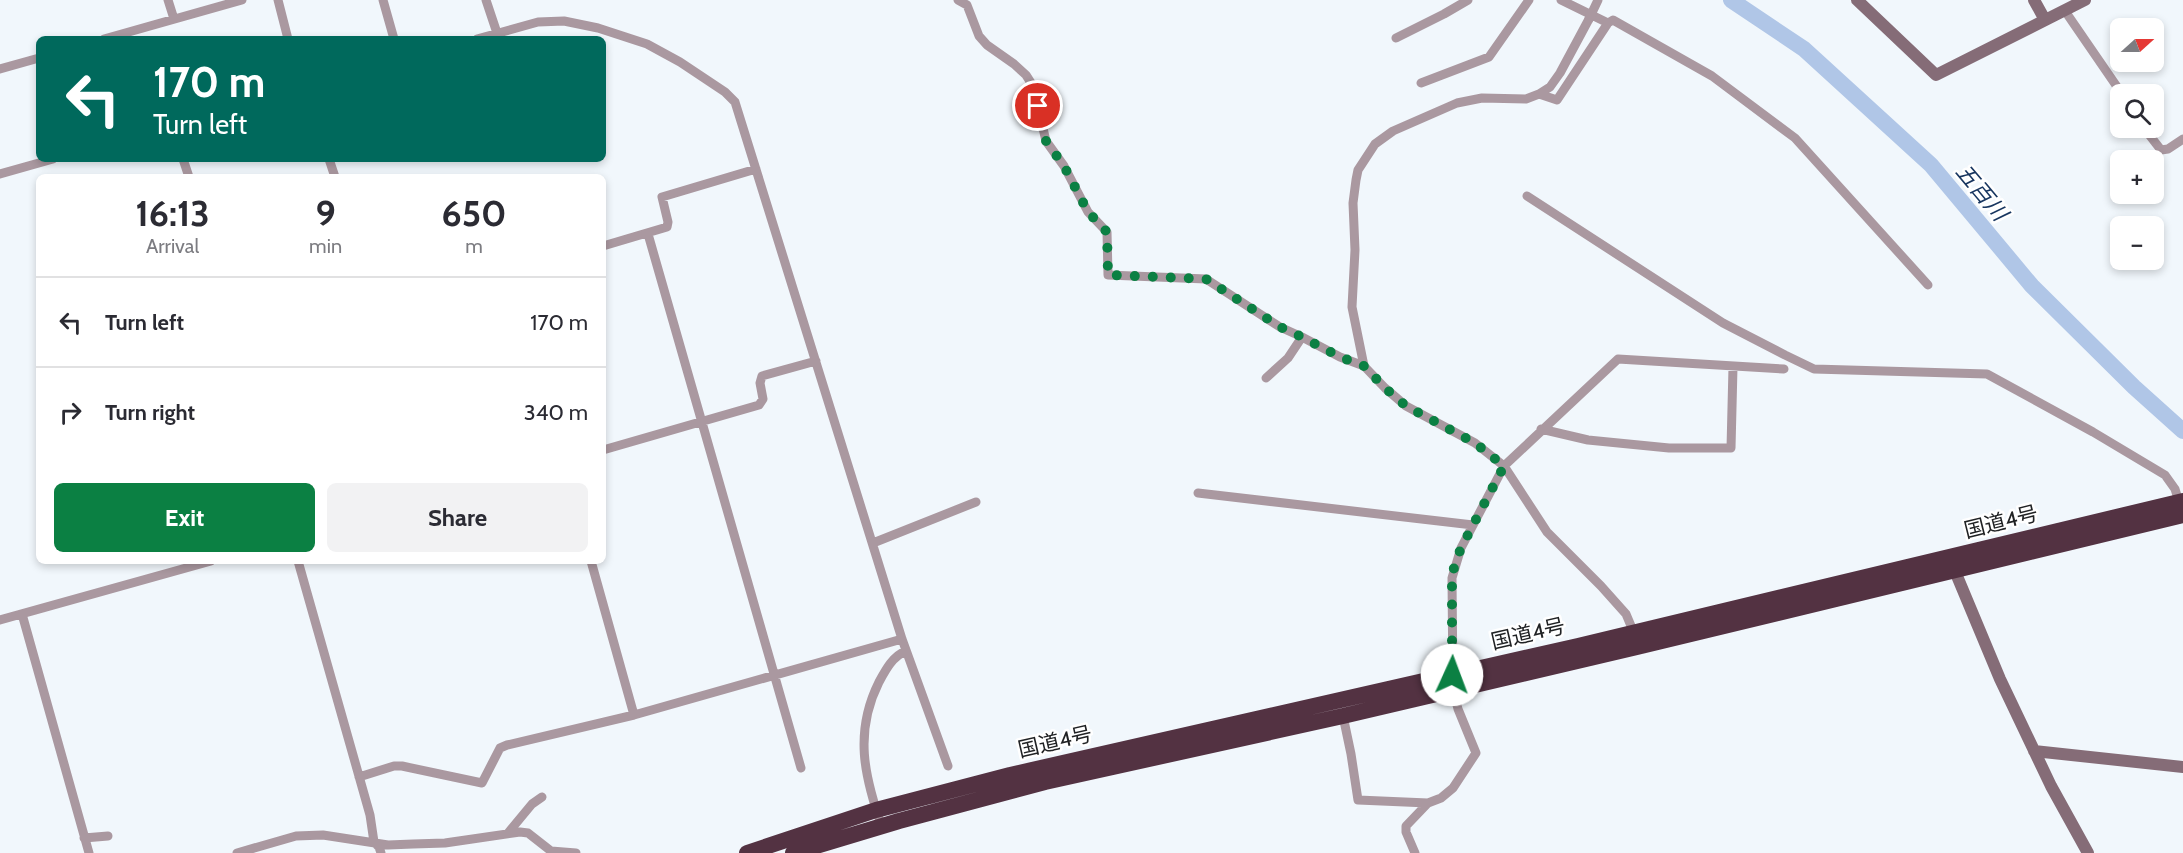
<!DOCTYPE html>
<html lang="en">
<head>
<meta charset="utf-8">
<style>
	:root { --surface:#fff; --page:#f2f2f3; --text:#2b2b33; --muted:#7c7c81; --line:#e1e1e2; --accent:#0b8043 }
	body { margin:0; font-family:Cabin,"Noto Sans JP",sans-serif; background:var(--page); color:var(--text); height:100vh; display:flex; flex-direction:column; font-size:22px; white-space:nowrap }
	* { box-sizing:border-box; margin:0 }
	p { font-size:20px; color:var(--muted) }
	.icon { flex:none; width:33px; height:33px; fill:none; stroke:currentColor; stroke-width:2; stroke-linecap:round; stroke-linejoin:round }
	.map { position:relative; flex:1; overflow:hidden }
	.side { position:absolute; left:36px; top:174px; width:570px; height:390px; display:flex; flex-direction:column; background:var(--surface); border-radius:9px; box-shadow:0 3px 9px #0003 }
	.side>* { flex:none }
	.guide { position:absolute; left:36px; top:36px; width:570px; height:126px; border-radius:9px; box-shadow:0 3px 9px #0003; background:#00695c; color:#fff; overflow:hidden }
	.needle { width:39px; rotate:69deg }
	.tools { position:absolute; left:2110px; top:18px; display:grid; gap:12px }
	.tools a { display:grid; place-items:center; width:54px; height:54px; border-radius:9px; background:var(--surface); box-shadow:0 3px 9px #0003; font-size:30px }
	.pin { position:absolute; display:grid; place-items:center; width:51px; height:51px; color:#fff; margin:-26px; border:3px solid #fff; border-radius:50%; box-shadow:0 2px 6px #0007 }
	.me { position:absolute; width:66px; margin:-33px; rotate:2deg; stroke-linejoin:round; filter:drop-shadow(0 0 4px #0008) }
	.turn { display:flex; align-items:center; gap:21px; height:126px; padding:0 18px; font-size:27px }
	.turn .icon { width:78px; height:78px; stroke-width:2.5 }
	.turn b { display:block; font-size:42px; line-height:51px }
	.eta { display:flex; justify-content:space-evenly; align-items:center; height:102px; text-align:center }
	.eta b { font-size:36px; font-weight:700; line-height:42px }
	.cta { display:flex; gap:12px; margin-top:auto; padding:12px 18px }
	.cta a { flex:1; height:69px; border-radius:9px; background:var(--accent); color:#fff; font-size:24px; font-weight:700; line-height:69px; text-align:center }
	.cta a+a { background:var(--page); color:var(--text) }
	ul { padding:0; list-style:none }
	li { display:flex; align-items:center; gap:18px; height:90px; padding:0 18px; border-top:2px solid var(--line) }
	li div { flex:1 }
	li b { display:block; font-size:22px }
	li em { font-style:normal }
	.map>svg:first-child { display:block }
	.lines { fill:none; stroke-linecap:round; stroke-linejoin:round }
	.river { stroke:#b0c6e7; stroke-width:16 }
	.street { stroke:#aa98a0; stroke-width:9 }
	.secondary { stroke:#856c77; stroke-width:12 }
	.highway { stroke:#533242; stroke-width:16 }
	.street-bridge { stroke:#aa98a0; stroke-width:9 }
	.route { stroke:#0b8043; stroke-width:10; stroke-dasharray:0 18 }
	.labels { text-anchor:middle; stroke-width:5; stroke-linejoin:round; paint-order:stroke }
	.street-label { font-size:21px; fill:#202224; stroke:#fff }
	.water-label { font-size:22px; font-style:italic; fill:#183660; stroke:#fff }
</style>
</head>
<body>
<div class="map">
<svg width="2183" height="853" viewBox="0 0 2183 853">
	<rect width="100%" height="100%" fill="#f1f7fc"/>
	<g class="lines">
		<!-- river -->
		<path class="river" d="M1731,0L1804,49L1931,165L2032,286L2134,387L2183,431"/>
		<!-- street -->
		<path class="street" d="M168,0L174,19
			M278,0L288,39
			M383,0L394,39
			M486,0L497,33
			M958,0L967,5L979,36L987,45L1014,64L1026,75L1033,86L1046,141L1064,166L1088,212L1107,232L1108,275L1206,279L1280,327L1302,337L1340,357L1364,366
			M1561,0L1608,23
			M2065,11L2122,94
			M1589,19L1560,73L1550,87L1539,94L1526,99L1482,98L1457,103L1393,131L1375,144L1358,170L1356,180L1353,203L1355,250L1352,307L1364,366L1385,388L1406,406L1475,443L1504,466L1547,532L1601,586L1626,614L1634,633
			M1396,38L1444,14L1468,0
			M104,39L242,0
			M477,39L538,22L564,21L598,28L647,44L680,62L725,92L735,102L902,639L948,766
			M0,69L39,58
			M1421,83L1489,57L1529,0
			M1539,94L1557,100L1608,23L1613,20L1712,76L1795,138L1928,285
			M2144,128L2161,150L2168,149L2183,139
			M183,159L189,177
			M329,159L335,177
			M0,174L53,159
			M1527,196L1723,323L1785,355L1814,369L1987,374L2093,432L2165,475L2175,489L2179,502
			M648,234L801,768
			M603,246L667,227L668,222L662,197L756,169
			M1266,378L1288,358L1302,337
			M1541,429L1588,440L1669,448H1731L1733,367
			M603,450L759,405L763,399L760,383L762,376L816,361
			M1198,493L1473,525
			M873,543L976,502
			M298,561L370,815L374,842L379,847L381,853
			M591,561L634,715
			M22,614L89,853
			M0,620L211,561
			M1343,716L1351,754L1358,800L1428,803
			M359,777L394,766H402L482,783L500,748L507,745L634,715L902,639
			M882,827C864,776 854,732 879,682C886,669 893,656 906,651
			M508,833L532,804L542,797
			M84,838L108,836
			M237,853L296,836L323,835L388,845L413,844L445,843L520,832L528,833L551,851L576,853
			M1415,853L1406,832V826L1428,803L1441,798L1453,788L1476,753L1458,709L1453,689L1452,578L1461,548L1504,466L1618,359L1784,369"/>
		<!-- secondary -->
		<path class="secondary" d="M1857,0L1936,75L2085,0
			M2034,0L2045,20
			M1952,564L2000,679L2051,786L2088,853
			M2034,751L2183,767"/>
		<!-- highway -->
		<path class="highway" d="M747,853L876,810L1010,775L1578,646L2183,501
			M793,853L899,821L1045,782L1343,716L1637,647L2183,515"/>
		<!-- street-bridge -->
		<path class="street-bridge" d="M1589,19L1598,0"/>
	</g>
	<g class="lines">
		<!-- route -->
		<path class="route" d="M1038,106L1046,141L1064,166L1088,212L1107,232L1108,275L1206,279L1280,327L1302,337L1340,357L1364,366L1385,388L1406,406L1475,443L1504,466L1461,548L1454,567L1452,586V675"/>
	</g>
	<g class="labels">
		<!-- street labels -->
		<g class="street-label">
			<text transform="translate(2001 522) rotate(-14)" y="7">国道4号</text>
			<text transform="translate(1528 634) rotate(-13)" y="7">国道4号</text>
			<text transform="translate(1055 742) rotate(-13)" y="7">国道4号</text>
		</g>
		<!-- water labels -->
		<g class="water-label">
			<text transform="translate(1982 192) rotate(50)" y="8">五百川</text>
		</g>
	</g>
</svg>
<div class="tools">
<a><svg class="needle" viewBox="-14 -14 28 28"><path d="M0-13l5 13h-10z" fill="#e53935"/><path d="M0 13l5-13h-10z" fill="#7c7c81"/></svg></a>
<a><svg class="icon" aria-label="search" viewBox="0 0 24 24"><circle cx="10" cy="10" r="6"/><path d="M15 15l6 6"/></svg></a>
<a>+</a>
<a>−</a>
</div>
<div class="pin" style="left:1038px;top:106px;background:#d93025"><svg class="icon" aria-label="arrive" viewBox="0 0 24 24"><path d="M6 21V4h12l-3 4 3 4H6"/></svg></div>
<svg class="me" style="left:1452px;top:675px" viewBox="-20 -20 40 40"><circle r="19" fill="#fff"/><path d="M0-13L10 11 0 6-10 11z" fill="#0b8043"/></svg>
<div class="guide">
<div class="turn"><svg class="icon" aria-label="left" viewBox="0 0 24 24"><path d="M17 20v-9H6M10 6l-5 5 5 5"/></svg><div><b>170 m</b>Turn left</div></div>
</div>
<section class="side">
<div class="eta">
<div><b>16:13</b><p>Arrival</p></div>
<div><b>9</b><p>min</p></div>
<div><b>650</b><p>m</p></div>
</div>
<ul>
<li><svg class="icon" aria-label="left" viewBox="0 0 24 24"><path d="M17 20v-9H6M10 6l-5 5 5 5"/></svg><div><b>Turn left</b></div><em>170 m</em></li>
<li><svg class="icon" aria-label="right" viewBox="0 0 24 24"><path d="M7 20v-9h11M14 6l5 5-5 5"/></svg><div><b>Turn right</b></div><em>340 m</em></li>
</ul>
<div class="cta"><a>Exit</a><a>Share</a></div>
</section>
</div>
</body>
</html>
